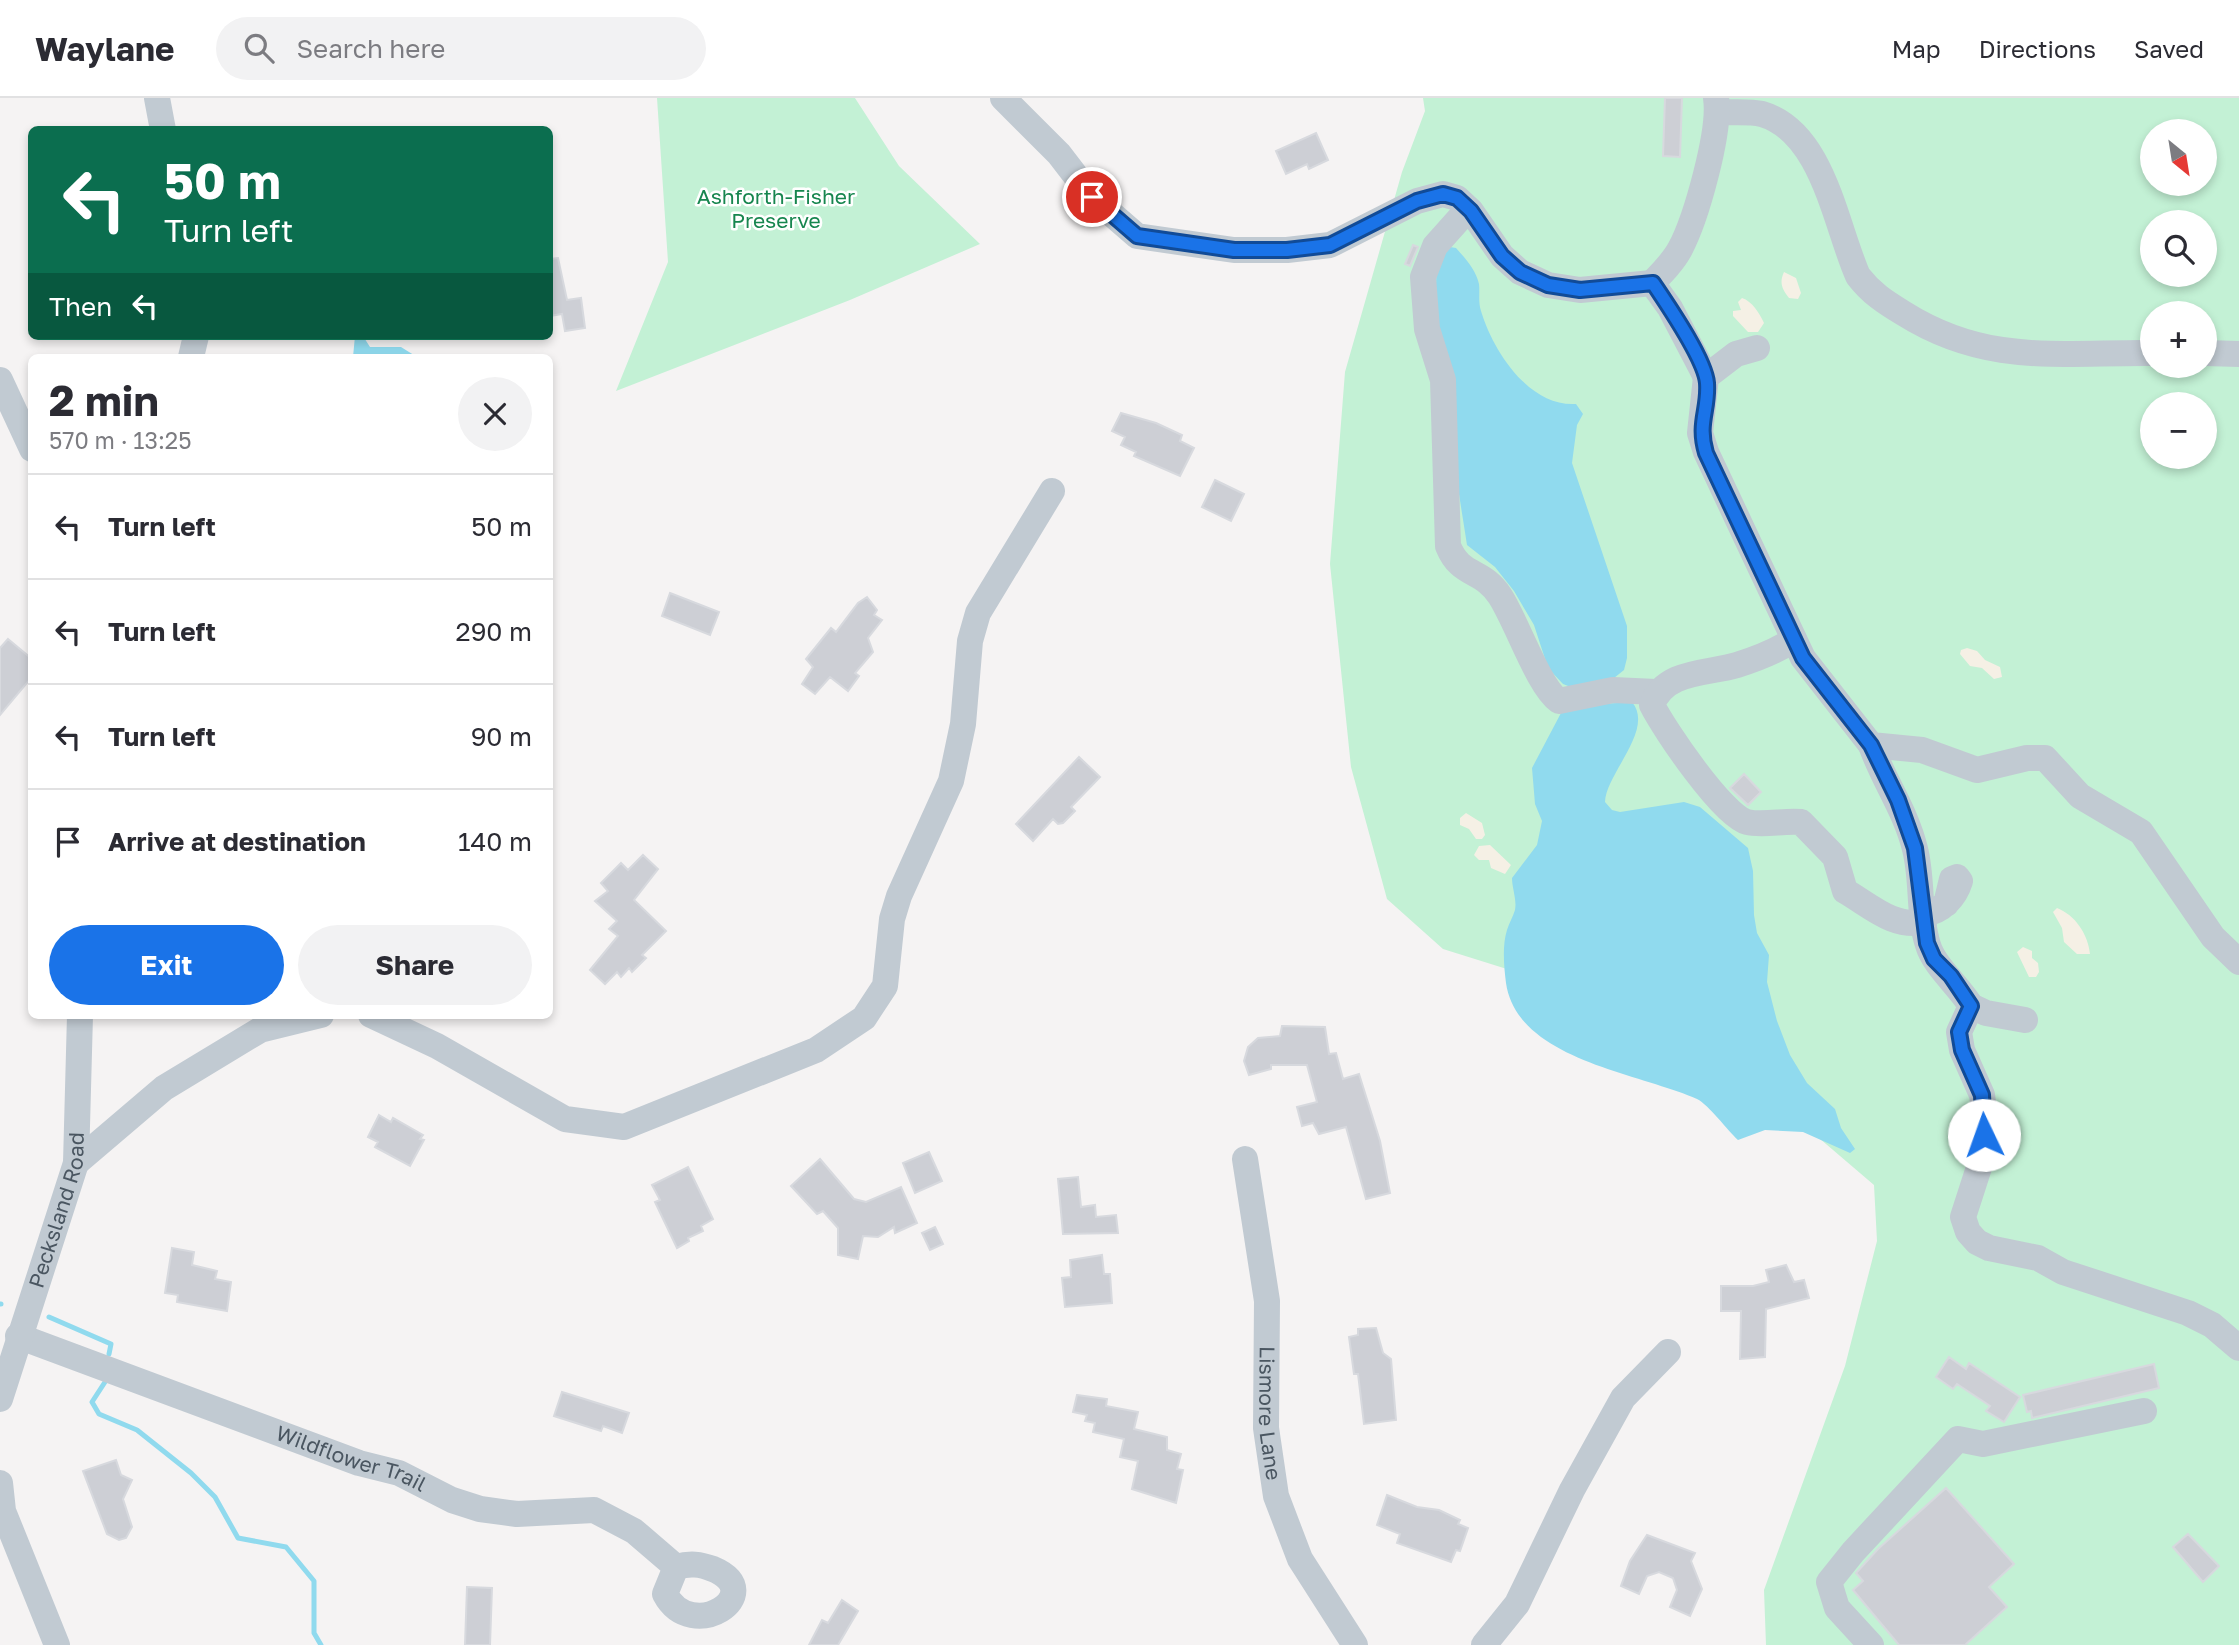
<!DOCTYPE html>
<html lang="en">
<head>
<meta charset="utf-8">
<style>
	:root { --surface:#fff; --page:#f2f2f3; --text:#2b2b33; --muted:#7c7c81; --line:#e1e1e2; --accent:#1a73e8 }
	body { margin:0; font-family:"Golos Text",sans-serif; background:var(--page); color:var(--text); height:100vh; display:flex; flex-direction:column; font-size:26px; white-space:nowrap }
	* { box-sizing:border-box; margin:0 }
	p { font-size:23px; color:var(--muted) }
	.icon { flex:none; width:38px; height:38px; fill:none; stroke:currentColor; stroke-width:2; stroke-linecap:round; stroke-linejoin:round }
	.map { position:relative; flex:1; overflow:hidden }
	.details { position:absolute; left:28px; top:256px; width:525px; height:665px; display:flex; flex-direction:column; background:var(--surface); border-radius:10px; box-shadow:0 4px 10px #0003 }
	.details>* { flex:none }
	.banner { position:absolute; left:28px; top:28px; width:525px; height:214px; border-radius:10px; box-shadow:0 4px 10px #0003; background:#0b6e4f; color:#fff; overflow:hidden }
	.needle { width:46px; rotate:150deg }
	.fabs { position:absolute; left:2140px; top:21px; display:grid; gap:14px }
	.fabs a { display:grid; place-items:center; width:77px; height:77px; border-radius:50%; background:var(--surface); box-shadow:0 4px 10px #0003; font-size:35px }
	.pin { position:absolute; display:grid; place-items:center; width:60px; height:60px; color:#fff; margin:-30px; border:4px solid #fff; border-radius:50%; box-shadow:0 2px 7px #0007 }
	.me { position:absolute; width:77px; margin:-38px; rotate:357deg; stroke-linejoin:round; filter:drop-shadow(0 0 5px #0008) }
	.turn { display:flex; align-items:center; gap:24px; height:147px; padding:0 21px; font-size:32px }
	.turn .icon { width:91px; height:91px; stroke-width:2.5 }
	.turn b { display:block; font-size:49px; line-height:60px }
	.then { display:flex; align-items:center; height:66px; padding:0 21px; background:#0003; gap:14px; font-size:26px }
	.round { display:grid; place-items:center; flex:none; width:74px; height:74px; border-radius:37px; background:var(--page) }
	.head { display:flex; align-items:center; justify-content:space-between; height:119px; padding:0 21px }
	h1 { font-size:42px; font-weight:700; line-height:52px }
	.button { display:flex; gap:14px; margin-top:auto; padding:14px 21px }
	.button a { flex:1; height:80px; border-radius:42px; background:var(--accent); color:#fff; font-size:28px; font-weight:700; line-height:80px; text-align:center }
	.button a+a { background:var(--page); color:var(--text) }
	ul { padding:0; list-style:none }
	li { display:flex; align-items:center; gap:21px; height:105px; padding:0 21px; border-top:2px solid var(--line) }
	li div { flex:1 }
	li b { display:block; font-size:26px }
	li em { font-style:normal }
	header { display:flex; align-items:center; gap:42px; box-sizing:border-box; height:98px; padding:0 35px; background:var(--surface); border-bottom:2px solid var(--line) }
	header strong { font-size:33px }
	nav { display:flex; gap:38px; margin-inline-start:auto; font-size:24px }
	.search { width:490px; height:63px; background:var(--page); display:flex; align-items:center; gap:18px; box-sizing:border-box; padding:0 24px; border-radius:38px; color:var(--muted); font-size:26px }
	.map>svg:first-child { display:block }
	.green { fill:#c3f1d5; fill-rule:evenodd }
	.sand { fill:#f5f0e5 }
	.water { fill:#90daee }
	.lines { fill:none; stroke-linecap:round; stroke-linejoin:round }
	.stream { stroke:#90daee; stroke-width:5 }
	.building { fill:#cdcfd5; stroke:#d7d9de; stroke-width:2 }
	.minor { stroke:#c1cad2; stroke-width:26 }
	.route-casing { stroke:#114b97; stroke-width:18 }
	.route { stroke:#1a73e8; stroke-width:12 }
	.labels { text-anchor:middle; stroke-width:5; stroke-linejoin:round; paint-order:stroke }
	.park-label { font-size:21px; fill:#17864f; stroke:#fff }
	.street-label { font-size:21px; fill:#4a5661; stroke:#fff }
</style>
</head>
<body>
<header>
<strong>Waylane</strong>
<div class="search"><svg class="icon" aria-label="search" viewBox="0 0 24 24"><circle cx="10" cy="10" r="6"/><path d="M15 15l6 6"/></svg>Search here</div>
<nav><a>Map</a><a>Directions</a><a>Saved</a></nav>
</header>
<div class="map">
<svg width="2239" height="1547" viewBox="0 0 2239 1547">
	<rect width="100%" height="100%" fill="#f5f3f3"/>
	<!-- green -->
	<path class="green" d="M657,0H855L899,68L980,146L850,202L616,293L668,164Z
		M1423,0H2239V1547H1766L1764,1492L1845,1268L1877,1143L1874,1087L1778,1005L1510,872L1443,851L1387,801L1351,669L1330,466L1345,274L1402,74L1425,13ZM2152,33H2205V86H2152ZM2152,124H2205V177H2152ZM2152,215H2205V268H2152ZM2152,306H2205V359H2152Z"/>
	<!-- sand -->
	<path class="sand" d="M1784,174L1796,180L1801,195L1798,201L1789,200C1782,191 1779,185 1784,174Z
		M1742,200C1752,203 1760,216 1764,225L1758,234H1748L1733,218V213L1741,212L1738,204Z
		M1967,550L1977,553L1985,562L2000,569L2002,579L1994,581L1982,570L1970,568L1960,556L1961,552Z
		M1466,715L1482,725L1485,737L1482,741H1476L1469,731L1460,727V720Z
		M1490,747L1511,767L1505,776L1491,770L1489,762H1479L1474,757L1479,748Z
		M2057,810C2075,817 2088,836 2090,856H2077L2064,844L2062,830L2053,814Z
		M2023,849L2032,853V860L2038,865L2039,874L2036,879H2029L2017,854Z"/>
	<!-- water -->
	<path class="water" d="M1450,149L1456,150C1465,160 1476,172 1479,186C1480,195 1478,204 1481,213C1493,253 1529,309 1576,306L1583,316L1577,327L1572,365L1627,528V560L1624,572L1614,580L1576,591L1563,586L1548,570L1534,527L1514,493L1495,469L1467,447L1434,237L1437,161Z
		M355,238H363L370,249H401L417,259H353Z
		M1632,604C1655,632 1606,675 1605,704L1612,712L1620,714L1684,704L1700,709L1748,750L1753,773L1754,817L1757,835L1769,857L1767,884L1777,923L1790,957L1807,985L1835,1011L1841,1030L1855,1051L1850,1055L1803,1034L1765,1032L1738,1042C1727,1032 1709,1007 1697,1001C1640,975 1517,962 1506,885C1504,869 1502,848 1507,832C1509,825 1513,819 1515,812C1517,802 1512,790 1512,780L1537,747L1542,723L1535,706L1532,670L1561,615L1570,608Z"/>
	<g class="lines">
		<!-- stream -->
		<path class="stream" d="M0,1206H1
			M49,1219L111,1246L109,1256
			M105,1284L92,1304L99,1316L137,1332L191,1375L215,1399L238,1440L286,1449L314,1483V1535L321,1547"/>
	</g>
	<!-- building -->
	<path class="building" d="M1665,0H1682L1680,59L1663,58Z
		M1316,35L1328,62L1309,71L1307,66L1286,76L1276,53Z
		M1413,147L1418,149L1410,168L1405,166Z
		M558,160L567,202L581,200L585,230L565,233L562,216L550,218V161Z
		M1121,315L1156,325L1182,337L1180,343L1194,350L1180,378L1134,358L1136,354L1121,347L1125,339L1112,333Z
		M1215,382L1244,396L1231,423L1202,409Z
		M670,495L719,514L710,537L662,518Z
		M867,499L877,512L874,517L882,522L868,540L873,554L855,575L859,578L848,593L830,579L815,596L802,586L813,569L806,561L831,530L836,534L858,505Z
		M8,541L32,561V579L0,617V550Z
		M1079,659L1100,679L1071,709L1075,713L1063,725L1058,726L1053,721L1033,743L1016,726Z
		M1744,676L1761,694L1748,707L1730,690Z
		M643,757L658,771L634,802L666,833L642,857L646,860L632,874L629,870L621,879L617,874L605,886L590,872L618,838L609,831L617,823L595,803L608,793L601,785L621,765L628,772Z
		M1282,928L1325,929L1329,956L1336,955L1343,981L1359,976L1380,1043L1390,1095L1366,1101L1346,1029L1319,1036L1313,1025L1302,1028L1297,1009L1317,1004L1307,967H1271V971L1249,977L1244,963L1248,949L1258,940L1280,938Z
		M379,1017L391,1024L393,1020L423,1037L420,1041L424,1042L410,1068L375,1049L378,1044L368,1039Z
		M929,1054L942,1083L915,1095L903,1065Z
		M820,1061L854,1101L866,1104L901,1089L917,1125L895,1135L894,1129L878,1139L863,1138L858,1161L838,1157V1130L823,1113L817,1116L791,1088Z
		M688,1069L713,1121L701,1128L703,1133L688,1140L689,1143L677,1150L655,1104L660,1102L652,1087Z
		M1078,1079L1081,1109L1095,1107L1096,1119L1116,1117L1118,1135L1063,1136L1058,1081Z
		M935,1129L943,1146L930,1152L922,1135Z
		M172,1150L194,1154L192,1167L217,1173L215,1181L231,1184L227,1213L177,1204L178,1197L165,1195Z
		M1102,1157L1104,1176H1110L1112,1205L1065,1209L1062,1180L1071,1179L1070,1162Z
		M1786,1167L1794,1184L1804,1182L1809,1200L1766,1211L1765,1259L1740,1261L1741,1213H1721V1188H1753L1769,1184L1766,1172Z
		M1376,1230L1383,1255L1391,1261L1396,1322L1364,1326L1358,1276H1354L1349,1239L1358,1237V1231Z
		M1949,1259L1966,1271L1969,1265L2020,1299L2004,1324L1986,1313L1990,1308L1957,1286L1953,1291L1936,1279Z
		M2154,1266L2159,1290L2032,1320L2031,1313L2027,1314L2023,1297Z
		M562,1294L629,1315L622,1335L603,1328L601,1333L554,1318Z
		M1077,1297L1107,1301L1106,1308L1138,1314L1134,1331L1167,1339V1352L1181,1356L1177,1371L1183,1372L1176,1405L1132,1391L1138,1363L1120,1359L1124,1341L1093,1334L1095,1325L1085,1323L1087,1317L1073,1314Z
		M116,1362L121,1377L132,1382L123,1401L132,1429L126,1440L119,1442L107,1436L83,1373Z
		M1946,1390L2014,1466L1989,1489L2007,1509L1965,1547H1899L1853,1492L1863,1483L1856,1475L1878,1451Z
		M1387,1397L1417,1409L1439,1412L1460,1422L1458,1426L1468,1430L1460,1453L1456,1452L1451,1464L1397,1445L1400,1436L1377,1427Z
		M2188,1436L2219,1468L2203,1484L2173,1449Z
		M1647,1437L1695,1455L1691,1463L1702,1491L1690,1518L1670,1509L1677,1492L1673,1480L1659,1474L1647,1478L1639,1496L1621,1488L1630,1463Z
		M467,1489L492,1490L490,1547H465Z
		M842,1502L858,1513L838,1547H809L822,1522L828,1525Z"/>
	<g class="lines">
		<!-- minor -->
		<g class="minor">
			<path d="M157,0L163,32"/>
			<path d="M1003,0L1059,56L1092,99L1137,138L1234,152H1287L1330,147L1417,103L1443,96L1457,100L1471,113L1502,158L1520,174L1548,187L1580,192L1652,185"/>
			<path d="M1718,14C1732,15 1749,13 1762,16C1823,34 1835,126 1858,178C1871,195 1885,204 1903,215C1987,268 2059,254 2152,255"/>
			<path d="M1468,111L1435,148L1423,179L1427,231L1443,282L1448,448C1461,480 1482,470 1500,498C1517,524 1538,588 1559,603L1613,592L1656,594"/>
			<path d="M1757,250L1736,256L1706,279L1700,335L1706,354L1803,560L1871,647L1922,652L1977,672L2027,660H2045L2080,698L2141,734L2213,839L2239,864"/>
			<path d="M2205,255L2239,256"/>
			<path d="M191,259L196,238"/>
			<path d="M1706,279L1670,210L1652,185C1662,175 1673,164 1680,151C1696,121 1721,33 1716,0"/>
			<path d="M0,282L32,351"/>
			<path d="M1794,542C1776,553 1757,561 1737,567C1707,576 1665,572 1652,607C1664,631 1723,718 1747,724C1764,728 1784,722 1801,724L1835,759L1845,793C1871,808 1893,830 1924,824"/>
			<path d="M1871,647C1883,682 1906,713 1915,751C1923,782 1918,817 1928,847C1934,868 1959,888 1971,908L1959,934L1962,952L1982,997L1985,1020L1984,1054L1963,1119L1968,1134L1977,1144L1989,1150L2038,1160L2063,1174L2188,1215L2212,1227L2239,1250"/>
			<path d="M1923,816C1942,814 1955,799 1960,783L1957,779L1952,781L1946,806"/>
			<path d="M1971,908L1986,915L2025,922"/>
			<path d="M371,917L437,948L565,1021L624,1029L816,952L864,920L885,888L892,821L899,798L951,683L963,626L970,543L978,515L1052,393"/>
			<path id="s1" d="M1245,1061L1267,1203L1266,1330L1276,1398L1300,1461L1355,1547"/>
			<path d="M76,1065L164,990L260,932L321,917"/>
			<path id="s2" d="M18,1238L359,1365L399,1375L452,1402L480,1411L517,1416L594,1412L634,1433L676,1469L665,1496C692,1547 770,1495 713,1471C700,1466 690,1465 676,1469"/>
			<path id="s3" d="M0,1301L76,1065L80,917"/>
			<path d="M0,1385L3,1413L57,1547"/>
			<path d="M1484,1547L1517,1506L1572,1392L1623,1300L1668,1254"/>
			<path d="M1871,1547L1837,1510L1829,1484L1853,1454L1958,1341L1983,1346L2144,1313"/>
		</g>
	</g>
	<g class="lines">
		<!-- route casing -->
		<g class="route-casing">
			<path id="route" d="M1092,99L1137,138L1234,152H1287L1330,147L1417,103L1443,96L1457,100L1471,113L1502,158L1520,174L1548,187L1580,192L1653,185C1667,206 1705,261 1707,285C1709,312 1697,325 1706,355L1803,560L1871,647L1898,702L1915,750L1927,845L1934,861L1951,878L1971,908L1959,934L1962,952L1982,997L1984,1037"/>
		</g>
		<!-- route -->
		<use href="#route" class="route"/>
	</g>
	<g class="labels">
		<!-- park labels -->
		<g class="park-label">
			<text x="776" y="106">Ashforth-Fisher<tspan x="776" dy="24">Preserve</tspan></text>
		</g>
		<!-- street labels -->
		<g class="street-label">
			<text dy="7" stroke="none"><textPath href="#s3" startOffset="198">Pecksland Road</textPath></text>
			<text dy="7" stroke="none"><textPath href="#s1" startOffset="256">Lismore Lane</textPath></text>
			<text dy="7" stroke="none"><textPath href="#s2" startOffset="355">Wildflower Trail</textPath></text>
		</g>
	</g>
</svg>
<div class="fabs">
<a><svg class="needle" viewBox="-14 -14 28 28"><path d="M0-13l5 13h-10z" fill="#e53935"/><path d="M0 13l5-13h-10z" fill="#7c7c81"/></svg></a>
<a><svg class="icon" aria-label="search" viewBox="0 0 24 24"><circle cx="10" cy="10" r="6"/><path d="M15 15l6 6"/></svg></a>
<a>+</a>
<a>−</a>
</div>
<div class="pin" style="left:1092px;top:99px;background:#d93025"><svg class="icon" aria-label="arrive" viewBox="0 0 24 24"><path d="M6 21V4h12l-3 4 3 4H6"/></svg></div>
<svg class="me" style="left:1984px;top:1037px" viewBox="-20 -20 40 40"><circle r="19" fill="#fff"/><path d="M0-13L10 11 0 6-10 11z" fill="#1a73e8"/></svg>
<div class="banner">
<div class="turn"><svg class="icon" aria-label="left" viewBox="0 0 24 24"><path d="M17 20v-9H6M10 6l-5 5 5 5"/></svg><div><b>50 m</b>Turn left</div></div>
<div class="then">Then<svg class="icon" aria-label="left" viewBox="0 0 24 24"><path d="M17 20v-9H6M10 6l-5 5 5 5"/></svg></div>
</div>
<section class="details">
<div class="head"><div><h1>2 min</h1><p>570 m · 13:25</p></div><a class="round"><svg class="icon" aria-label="close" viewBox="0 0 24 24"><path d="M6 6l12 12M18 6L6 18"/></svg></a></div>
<ul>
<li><svg class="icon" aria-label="left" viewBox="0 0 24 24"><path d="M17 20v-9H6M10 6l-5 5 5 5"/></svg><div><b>Turn left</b></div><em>50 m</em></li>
<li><svg class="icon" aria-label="left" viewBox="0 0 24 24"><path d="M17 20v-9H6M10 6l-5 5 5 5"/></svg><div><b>Turn left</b></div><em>290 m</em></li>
<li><svg class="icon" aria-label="left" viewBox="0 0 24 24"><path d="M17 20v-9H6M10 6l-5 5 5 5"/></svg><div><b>Turn left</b></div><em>90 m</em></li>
<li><svg class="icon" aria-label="arrive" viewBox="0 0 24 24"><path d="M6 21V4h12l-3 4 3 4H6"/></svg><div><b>Arrive at destination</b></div><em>140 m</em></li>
</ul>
<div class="button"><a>Exit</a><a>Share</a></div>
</section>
</div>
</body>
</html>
